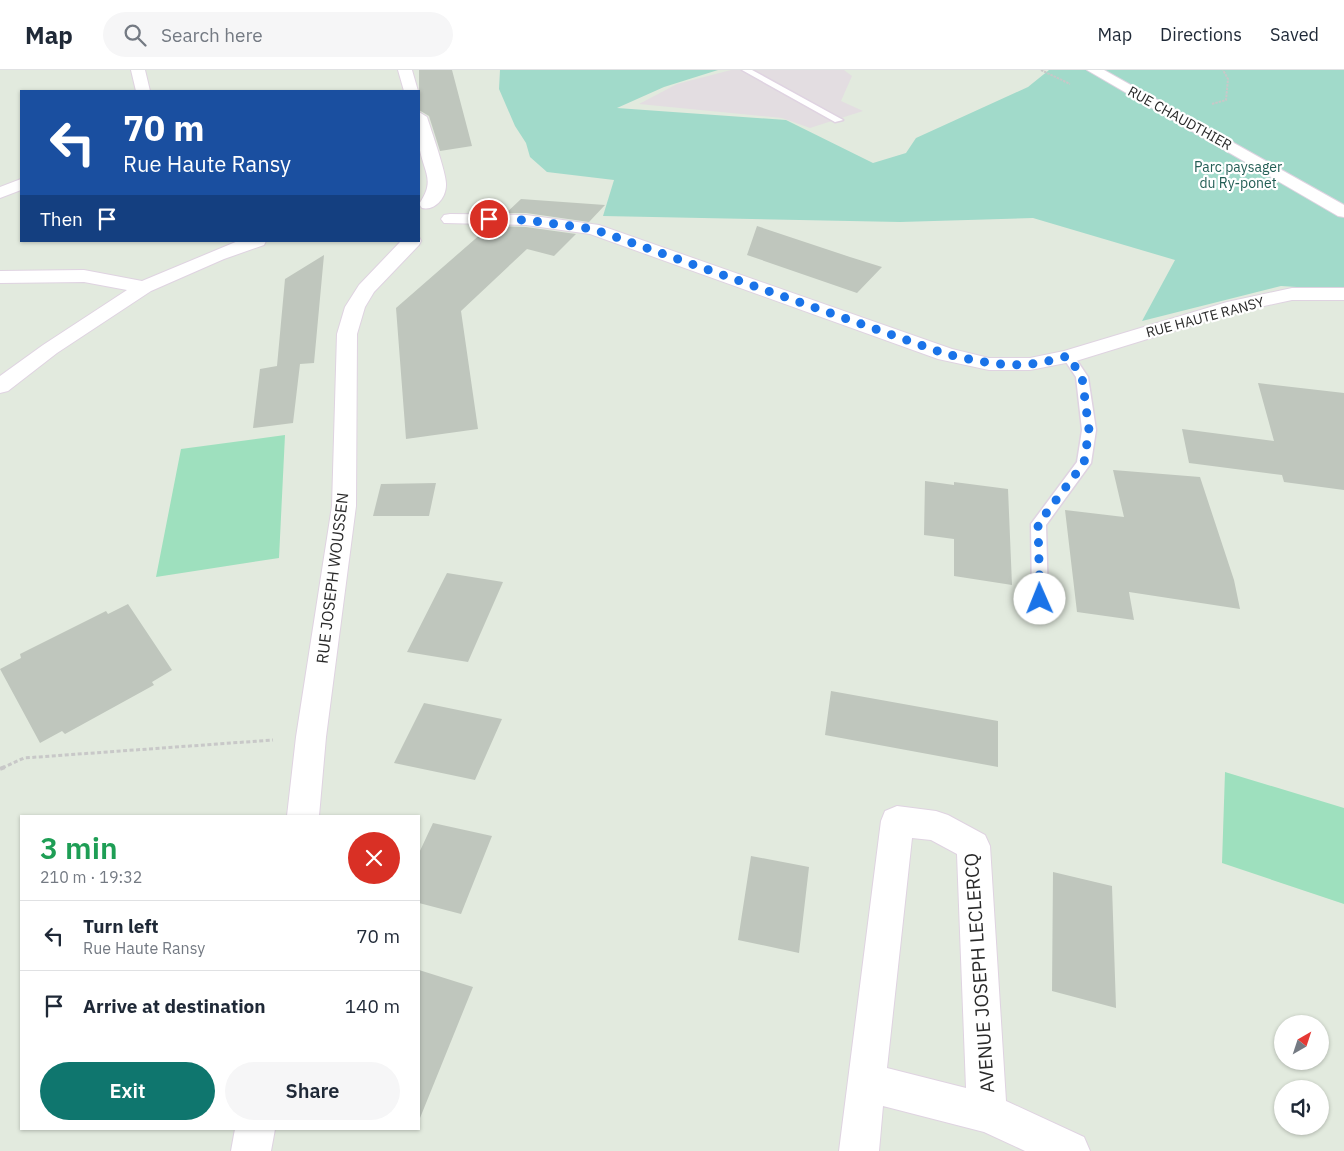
<!DOCTYPE html>
<html lang="en">
<head>
<meta charset="utf-8">
<style>
	:root { --surface:#fff; --page:#f6f6f7; --text:#1f2937; --muted:#747a83; --line:#e0e1e3; --accent:#0f766e }
	body { margin:0; font-family:"IBM Plex Sans",sans-serif; background:var(--page); color:var(--text); height:100vh; display:flex; flex-direction:column; font-size:19px; white-space:nowrap }
	* { box-sizing:border-box; margin:0 }
	p { font-size:16px; color:var(--muted) }
	.icon { flex:none; width:28px; height:28px; fill:none; stroke:currentColor; stroke-width:2; stroke-linecap:round; stroke-linejoin:round }
	.map { position:relative; flex:1; overflow:hidden }
	.drawer { position:absolute; left:20px; top:745px; width:400px; height:315px; display:flex; flex-direction:column; background:var(--surface); border-radius:0px; box-shadow:0 1px 4px #0004 }
	.drawer>* { flex:none }
	.banner { position:absolute; left:20px; top:20px; width:400px; height:152px; border-radius:0px; box-shadow:0 1px 4px #0004; background:#1a4fa0; color:#fff; overflow:hidden }
	.needle { width:32px; rotate:39deg }
	.fabs { position:absolute; left:1274px; top:945px; display:grid; gap:10px }
	.fabs a { display:grid; place-items:center; width:55px; height:55px; border-radius:50%; background:var(--surface); box-shadow:0 1px 4px #0004; font-size:25px }
	.pin { position:absolute; display:grid; place-items:center; width:42px; height:42px; color:#fff; margin:-21px; border:2px solid #fff; border-radius:50%; box-shadow:0 1px 5px #0007 }
	.me { position:absolute; width:55px; margin:-28px; rotate:359deg; stroke-linejoin:round; filter:drop-shadow(0 0 4px #0008) }
	.turn { display:flex; align-items:center; gap:18px; height:105px; padding:0 20px; font-size:22px }
	.turn .icon { width:65px; height:65px; stroke-width:2.5 }
	.turn b { display:block; font-size:35px; line-height:42px }
	.then { display:flex; align-items:center; height:48px; padding:0 20px; background:#0003; gap:10px; font-size:19px }
	.round { display:grid; place-items:center; flex:none; width:52px; height:52px; border-radius:26px; background:var(--page) }
	.headline { display:flex; align-items:center; justify-content:space-between; height:85px; padding:0 20px }
	h1 { font-size:30px; font-weight:600; line-height:38px; color:#1e9e55 }
	.cta { display:flex; gap:10px; margin-top:auto; padding:10px 20px }
	.cta a { flex:1; height:58px; border-radius:30px; background:var(--accent); color:#fff; font-size:20px; font-weight:600; line-height:58px; text-align:center }
	.cta a+a { background:var(--page); color:var(--text) }
	ul { padding:0; list-style:none }
	li { display:flex; align-items:center; gap:15px; height:70px; padding:0 20px; border-top:1px solid var(--line) }
	li div { flex:1 }
	li b { display:block; font-size:19px }
	li em { font-style:normal }
	header { display:flex; align-items:center; gap:30px; box-sizing:border-box; height:70px; padding:0 25px; background:var(--surface); border-bottom:1px solid var(--line) }
	header strong { font-size:24px }
	nav { display:flex; gap:28px; margin-inline-start:auto; font-size:18px }
	.search { width:350px; height:45px; background:var(--page); display:flex; align-items:center; gap:12px; box-sizing:border-box; padding:0 18px; border-radius:28px; color:var(--muted); font-size:19px }
	.map>svg:first-child { display:block }
	.industrial { fill:#e3dde1 }
	.green { fill:#a1daca }
	.pitch { fill:#9ee0be }
	.building { fill:#bfc6bd }
	.lines { fill:none; stroke-linecap:round; stroke-linejoin:round }
	.service-casing { stroke:#dfd3e1; stroke-width:3 }
	.minor-casing { stroke:#dfd3e1; stroke-width:2 }
	.path-far2 { stroke:#c8c8c8; stroke-width:2; stroke-dasharray:2.5 1; stroke-linecap:butt }
	.path-far1 { stroke:#c8c8c8; stroke-width:3; stroke-dasharray:4 2.5; stroke-linecap:butt }
	.path { stroke:#c8c8c8; stroke-width:4; stroke-dasharray:5 3; stroke-linecap:butt }
	.service { fill:#fff; fill-rule:evenodd }
	.minor { fill:#fff; fill-rule:evenodd }
	.route { stroke:#1a73e8; stroke-width:9; stroke-dasharray:0 16.2 }
	.labels { text-anchor:middle; stroke-width:4.5; stroke-linejoin:round; paint-order:stroke }
	.far-street-label { font-size:14px; fill:#2a2a2a; stroke:#fff }
	.far-park-label { font-size:14px; fill:#235e55; stroke:#fff }
	.street-label { font-size:16px; fill:#2a2a2a; stroke:#fff }
	.near-street-label { font-size:19px; fill:#2a2a2a; stroke:#fff }
</style>
</head>
<body>
<header>
<strong>Map</strong>
<div class="search"><svg class="icon" aria-label="search" viewBox="0 0 24 24"><circle cx="10" cy="10" r="6"/><path d="M15 15l6 6"/></svg>Search here</div>
<nav><a>Map</a><a>Directions</a><a>Saved</a></nav>
</header>
<div class="map">
<svg width="1344" height="1081" viewBox="0 0 1344 1081">
	<rect width="100%" height="100%" fill="#e2eade"/>
	<!-- industrial -->
	<path class="industrial" d="M731,0H844L852,6L841,31L863,41L810,58L782,48L639,34L677,14Z"/>
	<!-- green -->
	<path class="green" d="M500,0H718L664,17L617,38L786,50L873,93L906,83L916,68L1028,17L1049,0H1344V220L1281,216L1142,251L1175,190L1033,148L900,152L603,146L614,110L547,102L530,87L526,73L515,56L499,19Z"/>
	<!-- pitch -->
	<path class="pitch" d="M285,365L279,488L156,507L181,379Z
		M1225,702L1344,738V834L1222,793Z"/>
	<!-- building -->
	<path class="building" d="M419,0H452L472,76L440,81L429,46L419,40Z
		M521,129L605,135L589,152L526,143H506Z
		M490,156L526,157L576,164L554,186L527,179L461,241L478,359L406,369L396,238Z
		M757,156L850,187L882,197L857,223L747,185Z
		M324,185L314,293L300,294L293,353L253,358L260,299L277,296L285,209Z
		M1258,313L1344,323V420L1284,412L1282,405L1189,393L1182,359L1274,371Z
		M1113,400L1200,407L1234,510L1240,539L1129,522L1134,550L1077,542L1065,440L1124,447Z
		M925,411L954,415V412L1008,419L1012,515L954,506V469L924,465Z
		M436,413L429,446H373L381,414Z
		M447,503L503,512L468,592L407,582Z
		M128,534L172,600L152,612L154,615L65,664L62,661L40,673L0,599L21,588L20,584L106,541L108,544Z
		M831,621L998,651V697L825,665Z
		M424,633L502,649L475,710L394,693Z
		M433,753L492,766L461,844L419,833V783Z
		M751,786L809,797L799,883L738,870Z
		M1053,802L1112,816L1116,938L1052,921Z
		M419,900L473,917L420,1048L419,1047Z"/>
	<g class="lines">
		<!-- service casing -->
		<g class="service-casing">
			<path id="service" d="M742,0H752L843,50L835,52Z
				M1068,282L1072,283L1088,307L1096,360L1091,393L1046,455L1048,529L1046,533L1040,535L1034,533L1032,529L1031,454L1077,392L1082,360L1076,307L1062,286Z"/>
		</g>
		<!-- minor casing -->
		<g class="minor-casing">
			<path id="minor" d="M131,0H145L150,21H136Z
				M398,0H412L418,21H404Z
				M1087,0H1104L1344,135V147L1338,146Z
				M419,42L427,47C431,60 447,105 446,115C446,128 435,141 422,138L419,134C437,109 422,101 419,74C418,64 418,52 419,42Z
				M21,109V120L0,128V117Z
				M450,144L526,145L599,155L952,279L989,288H1030L1064,281L1227,232L1292,218H1344V230H1292L1232,243L1076,291L1030,300H989L938,289L590,164L526,155L444,153L441,149L444,145Z
				M419,167L421,171L419,175L374,222L365,237L357,264L356,436L326,667L319,746H287L296,667L332,436L337,264L345,237L359,215L401,171H419Z
				M238,171H266L264,175L224,189L151,221L57,283L8,321L0,323V306L43,275L127,220L84,212L0,213V201L84,200L142,211Z
				M897,736L936,741L948,745L985,765L990,776L1006,1031L1084,1067L1090,1081H1025L984,1062L883,1036L879,1081H839L881,751L885,741ZM912,768L931,770L957,784L966,1018L887,998Z
				M235,1059H275L271,1081H231Z"/>
		</g>
		<!-- path-far2 -->
		<path class="path-far2" d="M1041,0L1070,14
			M1212,34L1226,30L1228,9L1223,0"/>
		<!-- path-far1 -->
		<path class="path-far1" d="M2,698L24,688L273,670"/>
		<!-- path -->
		<path class="path" d="M0,699L5,697"/>
		<!-- service -->
		<use href="#service" class="service"/>
		<!-- minor -->
		<use href="#minor" class="minor"/>
	</g>
	<g class="lines">
		<!-- route -->
		<path class="route" d="M489,149L526,150L593,159L946,284C973,290 1001,297 1030,294C1043,293 1056,289 1068,286L1082,307L1089,360L1084,393L1038,454L1040,529"/>
	</g>
	<g class="labels">
		<!-- far-street labels -->
		<g class="far-street-label">
			<text transform="translate(1180 48) rotate(29)" y="5">RUE CHAUDTHIER</text>
			<text transform="translate(1205 247) rotate(-15)" y="5">RUE HAUTE RANSY</text>
		</g>
		<!-- far-park labels -->
		<g class="far-park-label">
			<text x="1238" y="102">Parc paysager<tspan x="1238" dy="16">du Ry-ponet</tspan></text>
		</g>
		<!-- street labels -->
		<g class="street-label">
			<text transform="translate(332 508) rotate(-83)" y="6">RUE JOSEPH WOUSSEN</text>
		</g>
		<!-- near-street labels -->
		<g class="near-street-label">
			<text transform="translate(979 903) rotate(-94)" y="7">AVENUE JOSEPH LECLERCQ</text>
		</g>
	</g>
</svg>
<div class="fabs">
<a><svg class="needle" viewBox="-14 -14 28 28"><path d="M0-13l5 13h-10z" fill="#e53935"/><path d="M0 13l5-13h-10z" fill="#747a83"/></svg></a>
<a><svg class="icon" aria-label="sound" viewBox="0 0 24 24"><path d="M4 9h4l5-4v14l-5-4H4zM17 9q2 3 0 6"/></svg></a>
</div>
<div class="pin" style="left:489px;top:149px;background:#d93025"><svg class="icon" aria-label="arrive" viewBox="0 0 24 24"><path d="M6 21V4h12l-3 4 3 4H6"/></svg></div>
<svg class="me" style="left:1040px;top:529px" viewBox="-20 -20 40 40"><circle r="19" fill="#fff"/><path d="M0-13L10 11 0 6-10 11z" fill="#1a73e8"/></svg>
<div class="banner">
<div class="turn"><svg class="icon" aria-label="left" viewBox="0 0 24 24"><path d="M17 20v-9H6M10 6l-5 5 5 5"/></svg><div><b>70 m</b>Rue Haute Ransy</div></div>
<div class="then">Then<svg class="icon" aria-label="arrive" viewBox="0 0 24 24"><path d="M6 21V4h12l-3 4 3 4H6"/></svg></div>
</div>
<section class="drawer">
<div class="headline"><div><h1>3 min</h1><p>210 m · 19:32</p></div><a class="round" style="background:#d93025;color:#fff"><svg class="icon" aria-label="close" viewBox="0 0 24 24"><path d="M6 6l12 12M18 6L6 18"/></svg></a></div>
<ul>
<li><svg class="icon" aria-label="left" viewBox="0 0 24 24"><path d="M17 20v-9H6M10 6l-5 5 5 5"/></svg><div><b>Turn left</b><p>Rue Haute Ransy</p></div><em>70 m</em></li>
<li><svg class="icon" aria-label="arrive" viewBox="0 0 24 24"><path d="M6 21V4h12l-3 4 3 4H6"/></svg><div><b>Arrive at destination</b></div><em>140 m</em></li>
</ul>
<div class="cta"><a>Exit</a><a>Share</a></div>
</section>
</div>
</body>
</html>
